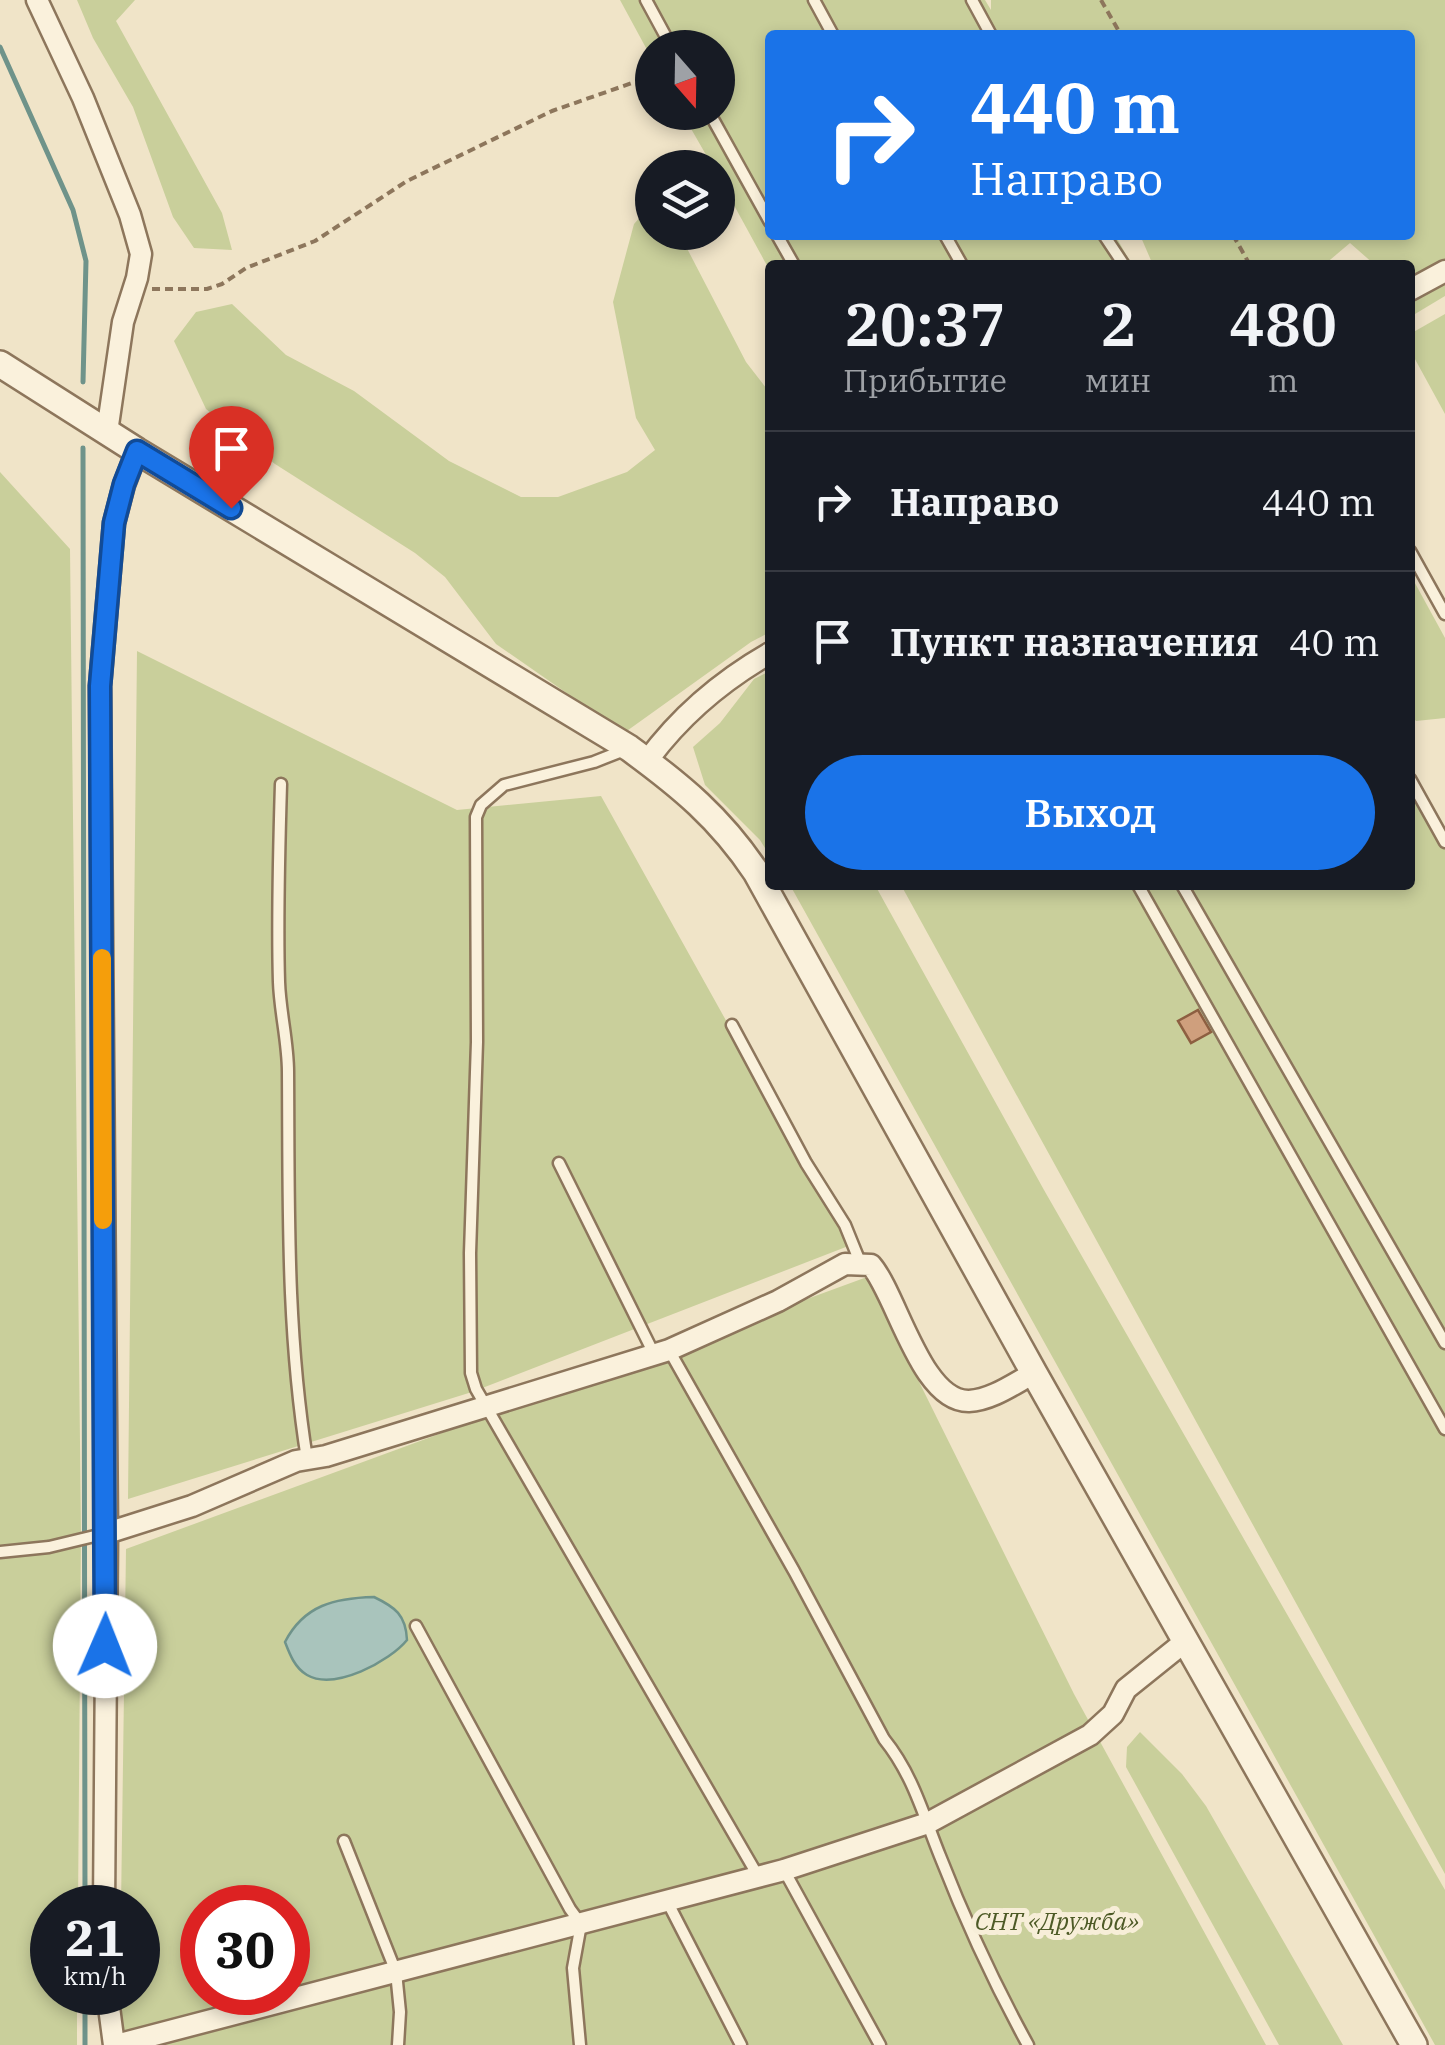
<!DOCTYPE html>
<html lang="ru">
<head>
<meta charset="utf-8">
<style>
	:root { --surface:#171b24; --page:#20242c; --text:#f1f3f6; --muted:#9ea1a6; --line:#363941; --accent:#1a73e8 }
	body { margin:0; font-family:"IBM Plex Serif",serif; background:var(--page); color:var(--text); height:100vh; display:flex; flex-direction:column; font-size:38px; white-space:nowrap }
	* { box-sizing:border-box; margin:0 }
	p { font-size:32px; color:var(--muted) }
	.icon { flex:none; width:55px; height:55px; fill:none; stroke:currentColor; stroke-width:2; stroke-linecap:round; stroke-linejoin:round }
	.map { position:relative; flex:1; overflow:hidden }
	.panel { position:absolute; left:765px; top:260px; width:650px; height:630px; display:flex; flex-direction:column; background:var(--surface); border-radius:10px; box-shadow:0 5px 15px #0003 }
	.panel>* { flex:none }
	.banner { position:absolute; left:765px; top:30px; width:650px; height:210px; border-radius:10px; box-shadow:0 5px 15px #0003; background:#1a73e8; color:#fff; overflow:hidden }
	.needle { width:65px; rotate:160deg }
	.buttons { position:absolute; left:635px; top:30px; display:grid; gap:20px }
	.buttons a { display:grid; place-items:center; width:100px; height:100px; border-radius:50%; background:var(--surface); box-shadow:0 5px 15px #0003; font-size:50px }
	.speed { position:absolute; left:30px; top:1885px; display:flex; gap:20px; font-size:50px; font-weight:700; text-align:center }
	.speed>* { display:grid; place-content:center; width:130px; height:130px; border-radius:50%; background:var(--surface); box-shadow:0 5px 15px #0003; line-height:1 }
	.speed small { font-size:25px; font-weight:400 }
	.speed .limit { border:15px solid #d22; background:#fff; color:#111 }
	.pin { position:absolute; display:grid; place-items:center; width:85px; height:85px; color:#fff; margin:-102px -42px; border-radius:50% 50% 50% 0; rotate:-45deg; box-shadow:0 0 10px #0007 }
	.pin .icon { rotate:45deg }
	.me { position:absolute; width:110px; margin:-55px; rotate:1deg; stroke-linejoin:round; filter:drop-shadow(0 0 8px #0008) }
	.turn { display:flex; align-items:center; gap:35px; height:210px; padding:0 40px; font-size:45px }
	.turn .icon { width:130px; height:130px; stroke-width:2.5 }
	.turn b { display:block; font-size:70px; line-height:85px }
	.eta { display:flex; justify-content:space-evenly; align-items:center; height:170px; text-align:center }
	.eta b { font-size:60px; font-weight:600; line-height:70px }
	.button { display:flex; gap:20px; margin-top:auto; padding:20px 40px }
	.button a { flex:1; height:115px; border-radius:60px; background:var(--accent); color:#fff; font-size:40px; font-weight:600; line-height:115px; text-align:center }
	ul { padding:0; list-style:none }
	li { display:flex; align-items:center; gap:30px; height:140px; padding:0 40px; border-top:2px solid var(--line) }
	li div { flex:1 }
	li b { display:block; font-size:38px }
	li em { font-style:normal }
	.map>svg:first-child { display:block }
	.green { fill:#c9cf9b; fill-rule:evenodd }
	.water { fill:#a9c4bc; stroke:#6f938a; stroke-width:2.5 }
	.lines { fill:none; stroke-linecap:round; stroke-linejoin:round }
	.stream { stroke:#6f938a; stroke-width:5 }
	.building { fill:#cf9f7d; stroke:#8d5f41; stroke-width:2.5 }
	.service-casing { stroke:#8d765c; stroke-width:15 }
	.minor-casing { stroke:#8d765c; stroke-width:25 }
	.tertiary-casing { stroke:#8d765c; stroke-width:30 }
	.path { stroke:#8d765c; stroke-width:4; stroke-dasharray:8 5; stroke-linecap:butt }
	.service { stroke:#faf1dc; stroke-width:10 }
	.minor { stroke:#faf1dc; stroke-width:20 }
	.tertiary { stroke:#faf1dc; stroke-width:25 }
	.route-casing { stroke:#114b97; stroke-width:25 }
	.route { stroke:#1a73e8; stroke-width:18 }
	.slow { stroke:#f59e0b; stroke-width:18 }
	.labels { text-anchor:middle; stroke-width:10; stroke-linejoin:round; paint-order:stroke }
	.park-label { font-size:25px; font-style:italic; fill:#4d5a26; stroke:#f7eed8 }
</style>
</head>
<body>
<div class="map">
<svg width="1445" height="2045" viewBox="0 0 1445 2045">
	<rect width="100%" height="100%" fill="#f0e4c8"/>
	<!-- green -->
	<path class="green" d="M77,0H135L116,21L222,213L232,250L194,248L173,217L133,107L93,38Z
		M620,0H985L991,10V0H1445V296L1410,317V265H1375L1350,243L1324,265H1153L1140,235H1410V35H770V235H1115L1132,265H770V271L718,176V168L713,167L682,113L718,112V48H652V59Z
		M652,204V232L679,233L746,362L770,393V632L751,642L624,733L496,644L445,577L415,553L275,464L206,409L174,341L196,312L232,304L286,355L354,391L449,461L521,497H558L627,472L655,450L636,418L613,302L634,224Z
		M1445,314V414L1410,350V334Z
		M0,472L70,549L81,1532L78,1907L52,1908V1992L77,1993V2045H0Z
		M1410,574L1445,638V718L1416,721L1410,714Z
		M137,651L457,810L601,796L851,1245L472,1392L128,1499Z
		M770,671V856L760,840L705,785L693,747L720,723L754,679Z
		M1410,771L1445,835V1874L901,885H1410Z
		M790,885H875L1044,1190L1445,1890V2045H1435Z
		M867,1277L1074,1694L1266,2045H119V1993L138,1992V1908L121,1907L126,1549ZM202,1908H288V1992H202Z
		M1140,1732L1182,1774L1206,1806L1343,2045H1279L1126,1767L1127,1747Z"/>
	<!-- water -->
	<path class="water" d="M374,1597C395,1607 406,1615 407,1640C390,1661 335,1691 307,1675C295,1668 290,1655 285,1642C304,1605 335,1598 374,1597Z"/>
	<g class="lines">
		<!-- stream -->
		<path class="stream" d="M0,47L73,210L86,261L83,382
			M83,448L85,1908
			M85,2045V1992"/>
	</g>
	<!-- building -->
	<path class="building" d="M1198,1010L1211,1032L1191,1043L1178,1021Z"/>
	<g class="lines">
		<!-- service casing -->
		<g class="service-casing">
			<path id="service" d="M646,0L672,48
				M814,0L833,35
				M972,0L991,35
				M709,112L770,222
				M777,235L794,265
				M945,235L962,265
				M1104,235L1124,265
				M1410,551L1445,614
				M627,749L594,762L504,785L481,805L476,817L477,1042L470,1253L471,1373L476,1389L758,1876
				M1410,779L1445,842
				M281,784C279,850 277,916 279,982C280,1012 288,1042 288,1072C289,1204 286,1328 307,1459
				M1138,885L1445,1429
				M1182,885L1445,1343
				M732,1025L806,1163L845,1225L860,1262
				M559,1163L654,1354
				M669,1350L794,1571L884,1739C913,1775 923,1814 940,1856C965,1920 995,1985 1028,2045
				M0,1552L49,1547L107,1533
				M416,1626L570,1909L581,1924L573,1968L580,2045
				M344,1841L396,1972L400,2012L398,2045
				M784,1870L880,2045
				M667,1901L741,2045"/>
		</g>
		<!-- minor casing -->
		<g class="minor-casing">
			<path id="minor" d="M37,0L83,98L130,215L141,254L137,278L123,322L107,432
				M1410,290L1445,271
				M647,761C680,716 721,681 770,653
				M107,1533L192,1506L296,1461L326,1456L669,1350L778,1301L845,1264L871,1265C897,1295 921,1402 969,1401C992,1400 1015,1383 1034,1373
				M104,1908L107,1533L100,686L114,523L124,485L137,451
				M107,1992L114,2045
				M116,2045L784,1870L928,1823L1090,1735L1113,1714L1126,1689L1187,1640"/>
		</g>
		<!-- tertiary casing -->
		<g class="tertiary-casing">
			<path id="tertiary" d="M0,364L137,451L629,748C681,786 720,818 756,872L1034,1373L1414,2045"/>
		</g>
		<!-- path -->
		<path class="path" d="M1101,0L1121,35
			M1233,235L1250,265
			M152,289H207L222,284L246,268L315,241L407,181L552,111L632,83"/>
		<!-- service -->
		<use href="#service" class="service"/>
		<!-- minor -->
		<use href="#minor" class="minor"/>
		<!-- tertiary -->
		<use href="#tertiary" class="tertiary"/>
	</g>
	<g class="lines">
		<!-- route casing -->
		<g class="route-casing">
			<path id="route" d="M105,1646L100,686L114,523L124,484L137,451L231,508"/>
		</g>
		<!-- route -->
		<use href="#route" class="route"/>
		<!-- slow -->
		<path class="slow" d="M102,958L103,1220"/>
	</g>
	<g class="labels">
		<!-- park labels -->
		<g class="park-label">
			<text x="1057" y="1930">СНТ «Дружба»</text>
		</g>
	</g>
</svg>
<div class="buttons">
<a><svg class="needle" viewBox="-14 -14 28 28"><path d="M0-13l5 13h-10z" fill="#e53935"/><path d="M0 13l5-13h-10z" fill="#9ea1a6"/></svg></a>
<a><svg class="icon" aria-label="layers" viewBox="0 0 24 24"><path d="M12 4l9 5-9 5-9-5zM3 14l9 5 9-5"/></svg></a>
</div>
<div class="speed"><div>21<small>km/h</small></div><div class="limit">30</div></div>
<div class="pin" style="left:231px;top:508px;background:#d93025"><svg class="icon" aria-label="arrive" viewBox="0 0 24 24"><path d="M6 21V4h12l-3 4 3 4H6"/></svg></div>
<svg class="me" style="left:105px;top:1646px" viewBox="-20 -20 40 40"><circle r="19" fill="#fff"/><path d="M0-13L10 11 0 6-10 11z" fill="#1a73e8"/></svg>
<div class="banner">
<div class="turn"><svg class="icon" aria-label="right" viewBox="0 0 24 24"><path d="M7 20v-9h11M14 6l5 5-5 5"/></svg><div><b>440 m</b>Направо</div></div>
</div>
<section class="panel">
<div class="eta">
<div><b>20:37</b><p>Прибытие</p></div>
<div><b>2</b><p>мин</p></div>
<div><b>480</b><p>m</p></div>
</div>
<ul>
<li><svg class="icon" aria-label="right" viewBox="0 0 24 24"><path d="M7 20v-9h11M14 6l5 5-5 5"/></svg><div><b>Направо</b></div><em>440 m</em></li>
<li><svg class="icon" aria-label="arrive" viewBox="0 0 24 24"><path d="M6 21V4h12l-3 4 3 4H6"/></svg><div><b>Пункт назначения</b></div><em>40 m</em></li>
</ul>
<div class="button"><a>Выход</a></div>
</section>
</div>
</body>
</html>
